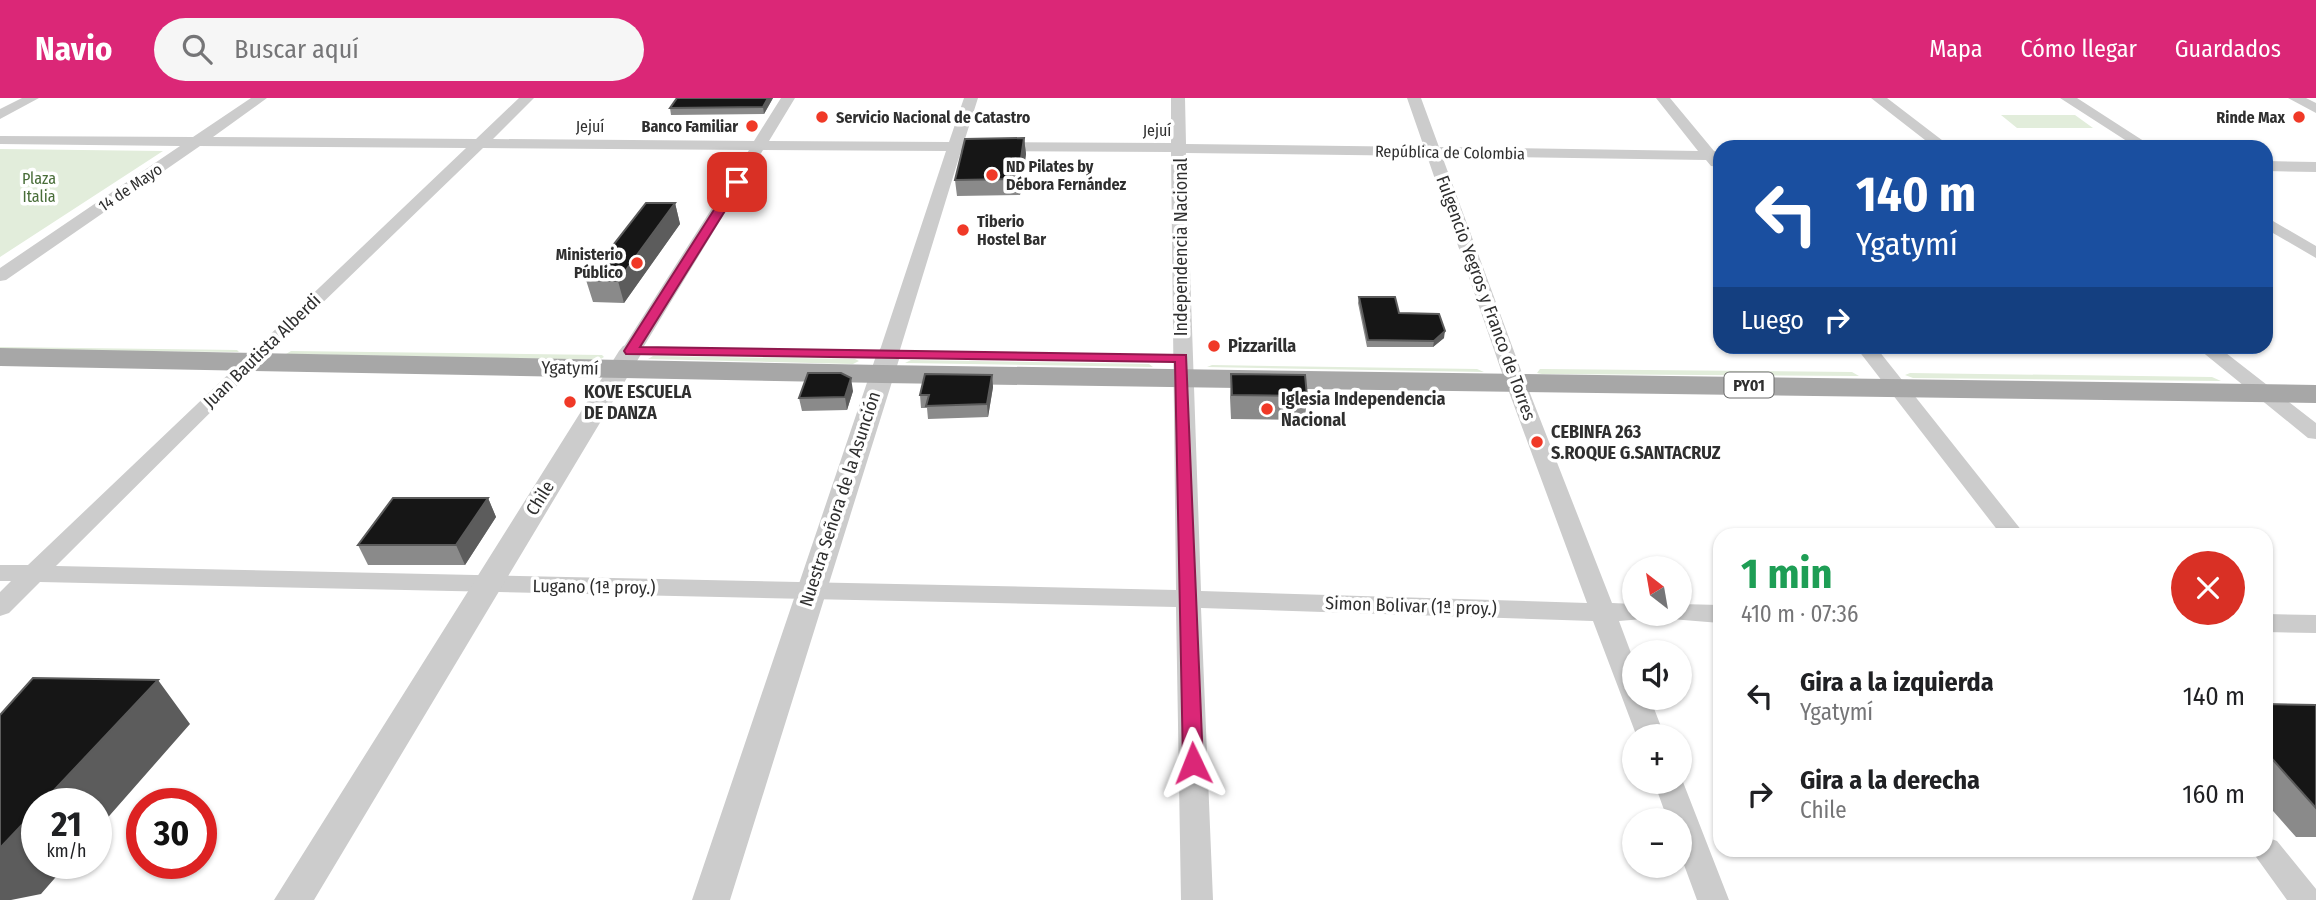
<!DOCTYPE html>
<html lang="es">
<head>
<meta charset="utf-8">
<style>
	:root { --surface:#fff; --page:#f6f6f6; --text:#202124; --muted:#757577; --accent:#db2777 }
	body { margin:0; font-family:"Fira Sans Condensed",sans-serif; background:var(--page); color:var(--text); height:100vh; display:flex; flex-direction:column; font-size:26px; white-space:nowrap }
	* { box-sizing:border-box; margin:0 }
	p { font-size:23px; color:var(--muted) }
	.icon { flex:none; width:38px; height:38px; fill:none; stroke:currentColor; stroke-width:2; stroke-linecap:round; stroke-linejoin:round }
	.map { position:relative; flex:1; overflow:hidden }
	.sheet { position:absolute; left:1713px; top:430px; width:560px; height:329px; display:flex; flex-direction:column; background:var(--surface); border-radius:21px; box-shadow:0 2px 5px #0004 }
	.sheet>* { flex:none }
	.top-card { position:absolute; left:1713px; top:42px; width:560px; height:214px; border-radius:21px; box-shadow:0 2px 5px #0004; background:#1a4fa0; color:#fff; overflow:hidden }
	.needle { width:46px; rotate:329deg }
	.buttons { position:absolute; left:1622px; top:458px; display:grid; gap:14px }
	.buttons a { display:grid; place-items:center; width:70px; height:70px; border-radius:50%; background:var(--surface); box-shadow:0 2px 5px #0004; font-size:35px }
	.speed { position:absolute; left:21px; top:690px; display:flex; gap:14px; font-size:35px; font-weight:700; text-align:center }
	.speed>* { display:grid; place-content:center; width:91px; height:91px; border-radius:50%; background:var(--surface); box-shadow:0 2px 5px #0004; line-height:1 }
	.speed small { font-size:18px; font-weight:400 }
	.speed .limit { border:10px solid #d22; background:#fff; color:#111 }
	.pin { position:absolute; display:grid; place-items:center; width:60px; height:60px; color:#fff; margin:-30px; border-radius:14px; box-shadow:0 4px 10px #0006 }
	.me { position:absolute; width:77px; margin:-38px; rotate:358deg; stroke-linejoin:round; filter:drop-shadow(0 0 5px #0008) }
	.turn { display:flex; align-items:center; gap:24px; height:147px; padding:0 28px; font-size:32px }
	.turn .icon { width:91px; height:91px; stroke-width:2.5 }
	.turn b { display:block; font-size:49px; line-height:60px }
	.then { display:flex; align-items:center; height:66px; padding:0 28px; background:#0003; gap:14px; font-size:26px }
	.round { display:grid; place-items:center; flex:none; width:74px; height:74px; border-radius:37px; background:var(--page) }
	.headline { display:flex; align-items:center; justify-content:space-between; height:119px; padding:0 28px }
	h1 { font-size:42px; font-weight:700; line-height:52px; color:#1e9e55 }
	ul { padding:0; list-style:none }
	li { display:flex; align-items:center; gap:21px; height:98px; padding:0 28px }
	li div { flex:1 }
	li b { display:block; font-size:26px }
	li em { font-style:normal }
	header { display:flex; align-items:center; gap:42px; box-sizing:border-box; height:98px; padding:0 35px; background:var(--accent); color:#fff }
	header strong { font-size:33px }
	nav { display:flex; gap:38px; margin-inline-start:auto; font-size:24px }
	.search { width:490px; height:63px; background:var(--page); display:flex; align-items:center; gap:18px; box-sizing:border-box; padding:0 24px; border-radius:38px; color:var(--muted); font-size:26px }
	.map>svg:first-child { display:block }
	.green { fill:#e2eddb }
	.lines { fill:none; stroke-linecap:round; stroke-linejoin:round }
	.minor { fill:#ccc; fill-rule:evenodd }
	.tertiary { fill:#ccc; fill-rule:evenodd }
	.primary { fill:#a7a7a7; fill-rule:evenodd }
	.wall { fill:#8a8a8a }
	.shaded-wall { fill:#5c5c5c }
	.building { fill:#161616; stroke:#5c5c5c; stroke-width:2 }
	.route { fill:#db2777; stroke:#8e194d; stroke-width:2 }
	.poi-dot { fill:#f03927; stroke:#fff; stroke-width:2.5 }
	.labels { text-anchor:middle; stroke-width:7; stroke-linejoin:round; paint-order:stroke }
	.far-poi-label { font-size:16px; font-weight:bold; fill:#2f2f2f; stroke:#fff; text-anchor:start }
	.far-street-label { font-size:16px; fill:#2f2f2f; stroke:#fff }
	.far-park-label { font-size:16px; fill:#496d39; stroke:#fff }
	.shield { fill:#fff; stroke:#6d6d6d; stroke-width:2 }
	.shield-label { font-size:16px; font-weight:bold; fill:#2f2f2f }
	.street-label { font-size:18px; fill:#2f2f2f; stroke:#fff }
	.poi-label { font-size:18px; font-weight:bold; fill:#2f2f2f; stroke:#fff; text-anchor:start }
</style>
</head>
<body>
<header>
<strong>Navio</strong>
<div class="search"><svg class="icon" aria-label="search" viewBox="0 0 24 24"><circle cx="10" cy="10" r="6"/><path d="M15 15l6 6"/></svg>Buscar aquí</div>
<nav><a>Mapa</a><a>Cómo llegar</a><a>Guardados</a></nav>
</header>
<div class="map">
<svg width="2316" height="802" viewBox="0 0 2316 802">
	<rect width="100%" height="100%" fill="#fff"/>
	<!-- green -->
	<path class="green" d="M2001,17H2075L2093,30H2017Z
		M0,51L163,53L0,159Z
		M0,249L237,252L239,254L0,252Z
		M291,253L602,257L604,259L599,262L286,256Z
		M653,258L855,261L859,263L853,266L648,261Z
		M911,262L1149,266L1153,269L905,265Z
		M1212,267L1477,271L1484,274L1207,269Z
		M1540,271L1852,274L1859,278L1542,276L1537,275Z
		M1910,275L2212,279L2221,283L1913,280L1905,277Z"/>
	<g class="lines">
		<!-- minor -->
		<path class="minor" d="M22,0H39L0,21V11Z
			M251,0H267L213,39L476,41L519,0H534L493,41L754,43L781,0H795L769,43L949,44L964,0H978L964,44L1171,45V0H1185L1186,46L1424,49L1407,0H1421L1439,49L1698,53L1656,0H1670L1714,53L1720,54V69L1711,68L1706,62L1442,58L1522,275L1612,505L1634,506V516H1646L1643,521L1619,523L1634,563V600H1650L1665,639H1637L1593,523L1201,510L1213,802H1181L1176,509L40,484L9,515L0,518V494L11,483H0V467H28L466,50L200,48L6,182L0,183V170L180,48L0,46V38L193,39ZM483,50L749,52L621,253L631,259L641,253L763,52L946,53L879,255L889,261L899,255L961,53L1171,54L1176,492L56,468L257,268ZM1186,55L1427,58L1502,275L1587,505L1201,493Z
			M1871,0H1887L1951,49H1934Z
			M2060,0H2077L2153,49H2136Z
			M2288,0H2306L2316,5V15Z
			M2266,63L2316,64V74L2266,73Z
			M2266,119L2316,148V160L2266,131Z
			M1855,248H1875L2026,438H2002Z
			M2195,248H2217L2316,325V341L2308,340Z
			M1680,506L1720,507V525L1671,521L1668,516H1680Z
			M2266,516L2316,517V535L2266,534Z
			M1680,679L1683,684L1729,802H1697L1680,756V723H1668L1654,684H1680Z
			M2266,739L2277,743L2316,791V802H2287L2251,752H2266Z"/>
		<!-- tertiary -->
		<path class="tertiary" d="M631,246L639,248L643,253L314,802H274L619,253L623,248Z
			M889,248L897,250L901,255L730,802H692L877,255L881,250Z"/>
		<!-- primary -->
		<path class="primary" d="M0,250L882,267L2316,287V305L882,285L0,268Z"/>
	</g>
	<!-- wall -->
	<path class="wall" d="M677,0H773L764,16L671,17L670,10Z
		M1024,40L1026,56L1020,97L957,98L955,82Z
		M675,105L680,126L624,205L593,204L586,182Z
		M1359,199L1399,215L1444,240L1433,249H1367L1358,205Z
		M1231,276L1307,298L1305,322L1231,321L1230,299Z
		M992,277L993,289L988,319L928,321L927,310H921L920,297Z
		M853,293L847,312L802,313L799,300Z
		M488,400L496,419L465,467H368L358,447Z
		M2266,606L2316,607V739H2296L2266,705Z"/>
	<!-- shaded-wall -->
	<path class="shaded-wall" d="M768,0H773L764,16L763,9Z
		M1024,40L1026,56L1020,97L1018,81Z
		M675,105L680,126L624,205L618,183Z
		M1445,233L1444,240L1433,249L1434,243Z
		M992,277L993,289L988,319L987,306Z
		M851,280L853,293L847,312L845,299Z
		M488,400L496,419L465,467L456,447Z
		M158,582L190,626L96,733V705H42Z
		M37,711V765H68L41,796L11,802H0V750Z"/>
	<!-- building -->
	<path class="building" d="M677,0H768L763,9L670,10Z
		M1024,40L1018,81L955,82L965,41Z
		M646,105H675L618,183L586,182Z
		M1359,199H1395L1399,215L1439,216L1445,233L1434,243L1368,242Z
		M808,275H841L851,280L845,299L799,300Z
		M925,276L992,277L987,306L926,308L929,297H920Z
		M1231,276L1305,277L1307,298L1232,297Z
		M393,400H488L456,447H358Z
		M33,580L158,582L42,705H37V711L0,750V617Z
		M2266,606L2316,607V710L2266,654Z"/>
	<!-- route -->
	<path class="route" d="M733,82L743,84L640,249L1186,257L1203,665L1200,671L1193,673L1186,671L1183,665L1175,264L626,256L624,253Z"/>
	<!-- markers -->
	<g class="poi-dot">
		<circle cx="822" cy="19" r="7"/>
		<circle cx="2299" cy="19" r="7"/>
		<circle cx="752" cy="28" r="7"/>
		<circle cx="992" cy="77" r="7"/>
		<circle cx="963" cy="132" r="7"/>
		<circle cx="637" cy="165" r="7"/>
		<circle cx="1214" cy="248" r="7"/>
		<circle cx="570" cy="304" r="7"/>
		<circle cx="1267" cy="311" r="7"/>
		<circle cx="1537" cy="344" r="7"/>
	</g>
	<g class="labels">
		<!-- far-poi labels -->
		<g class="far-poi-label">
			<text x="836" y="25">Servicio Nacional de Catastro</text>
			<text x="2285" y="25" text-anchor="end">Rinde Max</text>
			<text x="738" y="34" text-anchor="end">Banco Familiar</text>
			<text x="1006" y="74">ND Pilates by<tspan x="1006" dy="18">Débora Fernández</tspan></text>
			<text x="977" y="129">Tiberio<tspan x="977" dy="18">Hostel Bar</tspan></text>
			<text x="623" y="162" text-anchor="end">Ministerio<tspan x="623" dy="18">Público</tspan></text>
		</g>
		<!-- far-street labels -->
		<g class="far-street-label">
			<text x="590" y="34">Jejuí</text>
			<text x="1157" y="38">Jejuí</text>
			<text transform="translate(1450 54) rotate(1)" y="6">República de Colombia</text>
			<text transform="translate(130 89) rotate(-34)" y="6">14 de Mayo</text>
		</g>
		<!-- far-park labels -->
		<g class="far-park-label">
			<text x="39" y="86">Plaza<tspan x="39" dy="18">Italia</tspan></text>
		</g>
		<!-- shield labels -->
		<rect class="shield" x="1724.5" y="274.5" width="49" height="25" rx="5"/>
		<g class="shield-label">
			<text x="1749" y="293">PY01</text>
		</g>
		<!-- street labels -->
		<g class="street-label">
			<text transform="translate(1181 149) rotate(-90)" y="6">Independencia Nacional</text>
			<text transform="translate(1486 200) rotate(70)" y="6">Fulgencio Yegros y Franco de Torres</text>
			<text transform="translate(262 253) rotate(-44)" y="6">Juan Bautista Alberdi</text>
			<text transform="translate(570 270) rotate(1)" y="6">Ygatymí</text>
			<text transform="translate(540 400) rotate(-58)" y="6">Chile</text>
			<text transform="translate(840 401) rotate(-72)" y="6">Nuestra Señora de la Asunción</text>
			<text transform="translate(594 489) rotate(1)" y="6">Lugano (1ª proy.)</text>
			<text transform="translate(1411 508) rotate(2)" y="6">Simon Bolivar (1ª proy.)</text>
		</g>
		<!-- poi labels -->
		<g class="poi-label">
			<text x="1228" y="254">Pizzarilla</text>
			<text x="584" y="300">KOVE ESCUELA<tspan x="584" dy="21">DE DANZA</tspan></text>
			<text x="1281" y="307">Iglesia Independencia<tspan x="1281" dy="21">Nacional</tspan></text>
			<text x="1551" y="340">CEBINFA 263<tspan x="1551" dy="21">S.ROQUE G.SANTACRUZ</tspan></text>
		</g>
	</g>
</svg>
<div class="buttons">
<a><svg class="needle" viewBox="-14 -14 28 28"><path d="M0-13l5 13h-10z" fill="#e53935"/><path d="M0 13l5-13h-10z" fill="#757577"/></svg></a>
<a><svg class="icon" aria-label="sound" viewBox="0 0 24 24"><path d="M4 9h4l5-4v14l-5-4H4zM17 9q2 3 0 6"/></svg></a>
<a>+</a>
<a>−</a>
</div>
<div class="speed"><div>21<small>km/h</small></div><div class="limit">30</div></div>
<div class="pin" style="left:737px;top:84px;background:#d93025"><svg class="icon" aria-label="arrive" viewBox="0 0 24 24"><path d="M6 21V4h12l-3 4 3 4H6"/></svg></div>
<svg class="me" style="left:1193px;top:665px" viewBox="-20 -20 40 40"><path d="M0-17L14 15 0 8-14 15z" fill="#db2777" stroke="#fff" stroke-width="4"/></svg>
<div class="top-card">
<div class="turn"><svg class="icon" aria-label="left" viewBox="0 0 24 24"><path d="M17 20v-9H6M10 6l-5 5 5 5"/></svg><div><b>140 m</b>Ygatymí</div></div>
<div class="then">Luego<svg class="icon" aria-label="right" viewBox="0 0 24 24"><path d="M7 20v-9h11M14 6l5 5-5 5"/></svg></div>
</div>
<section class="sheet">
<div class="headline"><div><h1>1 min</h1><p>410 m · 07:36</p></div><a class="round" style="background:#d93025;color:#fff"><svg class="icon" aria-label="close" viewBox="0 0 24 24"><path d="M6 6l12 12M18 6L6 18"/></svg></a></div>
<ul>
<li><svg class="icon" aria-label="left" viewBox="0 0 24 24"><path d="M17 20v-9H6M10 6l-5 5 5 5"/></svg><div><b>Gira a la izquierda</b><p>Ygatymí</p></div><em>140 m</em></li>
<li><svg class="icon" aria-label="right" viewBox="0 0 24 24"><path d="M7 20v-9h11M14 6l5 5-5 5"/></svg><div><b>Gira a la derecha</b><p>Chile</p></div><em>160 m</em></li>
</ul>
</section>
</div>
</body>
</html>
